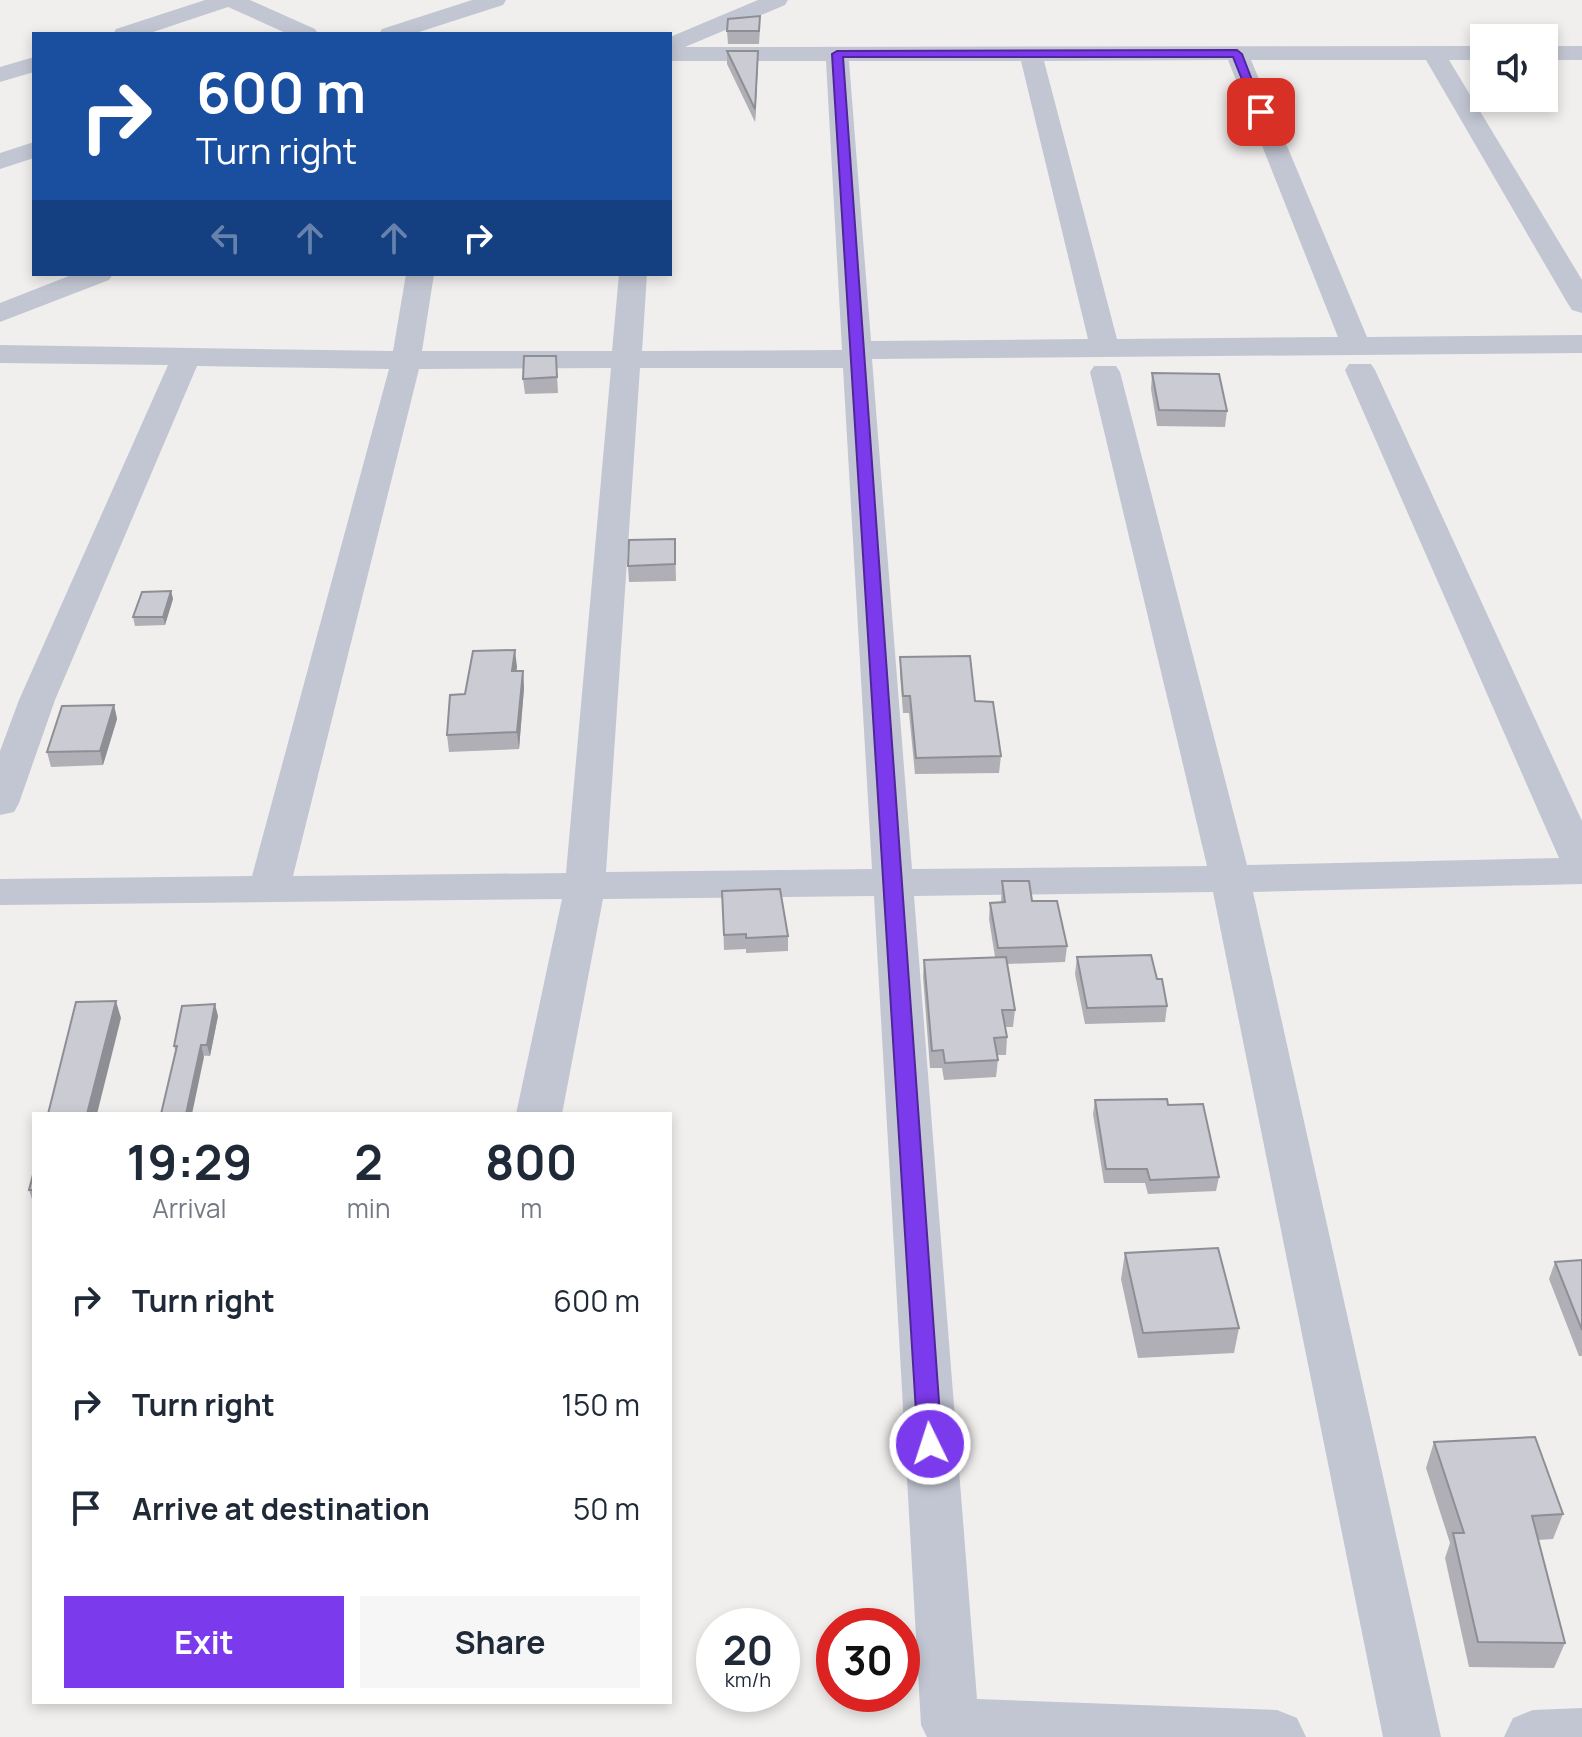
<!DOCTYPE html>
<html lang="en">
<head>
<meta charset="utf-8">
<style>
	:root { --surface:#fff; --page:#f6f6f7; --text:#1f2937; --muted:#747a83; --accent:#7c3aed }
	body { margin:0; font-family:Manrope,sans-serif; background:var(--page); color:var(--text); height:100vh; display:flex; flex-direction:column; font-size:30px; white-space:nowrap }
	* { box-sizing:border-box; margin:0 }
	p { font-size:26px; color:var(--muted) }
	.icon { flex:none; width:44px; height:44px; fill:none; stroke:currentColor; stroke-width:2; stroke-linecap:round; stroke-linejoin:round }
	.map { position:relative; flex:1; overflow:hidden }
	.drawer { position:absolute; left:32px; top:1112px; width:640px; height:592px; display:flex; flex-direction:column; background:var(--surface); border-radius:0px; box-shadow:0 4px 12px #0003 }
	.drawer>* { flex:none }
	.hud { position:absolute; left:32px; top:32px; width:640px; height:244px; border-radius:0px; box-shadow:0 4px 12px #0003; background:#1a4fa0; color:#fff; overflow:hidden }
	.tools { position:absolute; left:1470px; top:24px; display:grid; gap:16px }
	.tools a { display:grid; place-items:center; width:88px; height:88px; border-radius:0px; background:var(--surface); box-shadow:0 4px 12px #0003; font-size:40px }
	.speed { position:absolute; left:696px; top:1608px; display:flex; gap:16px; font-size:40px; font-weight:700; text-align:center }
	.speed>* { display:grid; place-content:center; width:104px; height:104px; border-radius:50%; background:var(--surface); box-shadow:0 4px 12px #0003; line-height:1 }
	.speed small { font-size:20px; font-weight:400 }
	.speed .limit { border:12px solid #d22; background:#fff; color:#111 }
	.pin { position:absolute; display:grid; place-items:center; width:68px; height:68px; color:#fff; margin:-34px; border-radius:16px; box-shadow:0 4px 12px #0006 }
	.me { position:absolute; width:88px; margin:-44px; rotate:356deg; stroke-linejoin:round; filter:drop-shadow(0 0 6px #0008) }
	.turn { display:flex; align-items:center; gap:28px; height:168px; padding:0 32px; font-size:36px }
	.turn .icon { width:104px; height:104px; stroke-width:2.5 }
	.turn b { display:block; font-size:56px; line-height:68px }
	.lanes { display:flex; align-items:center; height:76px; padding:0 32px; background:#0003; justify-content:center; gap:40px; direction:ltr }
	.lanes .off { opacity:.35 }
	.eta { display:flex; justify-content:space-evenly; align-items:center; height:136px; text-align:center }
	.eta b { font-size:48px; font-weight:700; line-height:56px }
	.cta { display:flex; gap:16px; margin-top:auto; padding:16px 32px }
	.cta a { flex:1; height:92px; border-radius:0px; background:var(--accent); color:#fff; font-size:32px; font-weight:700; line-height:92px; text-align:center }
	.cta a+a { background:var(--page); color:var(--text) }
	ul { padding:0; list-style:none }
	li { display:flex; align-items:center; gap:24px; height:104px; padding:0 32px }
	li div { flex:1 }
	li b { display:block; font-size:30px }
	li em { font-style:normal }
	.map>svg:first-child { display:block }
	.lines { fill:none; stroke-linecap:round; stroke-linejoin:round }
	.minor { fill:#c2c6d2; fill-rule:evenodd }
	.wall { fill:#afafb5 }
	.shaded-wall { fill:#8e8f94 }
	.building { fill:#cbccd3; stroke:#8e8f94; stroke-width:2 }
	.route { fill:#7c3aed; stroke:#51269a; stroke-width:2 }
</style>
</head>
<body>
<div class="map">
<svg width="1582" height="1737" viewBox="0 0 1582 1737">
	<rect width="100%" height="100%" fill="#f0efee"/>
	<g class="lines">
		<!-- minor -->
		<path class="minor" d="M205,0H250L315,29L318,34H288L228,7L147,34H113L116,29Z
			M472,0H506L503,5L413,34H379L382,29Z
			M758,0H788L785,5L685,47L1484,46V60H1449L1582,280V313L1572,310L1568,304L1426,60H1251L1367,337L1582,335V353L872,359L912,869L1207,866L1090,372L1094,366H1116L1120,372L1247,865L1559,858L1345,370L1349,364H1371L1375,370L1582,821V884L1253,892L1441,1737H1383L1213,892L914,896L977,1699L1277,1710L1297,1718L1306,1737H927L921,1725L874,896L603,899L562,1114H516L562,899L0,905V879L252,876L389,369L197,366L55,700L19,803L14,812L0,815V751L19,700L168,365L0,363V345L393,351L406,274H434L422,351H612L619,274H647L642,351L842,350L826,61H670V37ZM1228,60L1338,337L1117,339L1044,61ZM849,61H1021L1088,339L871,341ZM611,368L566,873L293,876L419,369ZM640,368H843L872,869L606,872Z
			M1544,46H1582V60H1544Z
			M34,57V72L0,82V67Z
			M34,142V158L0,169V153Z
			M74,274H113L109,280L0,322V303Z
			M1582,1708V1737H1504L1513,1718L1533,1710Z"/>
	</g>
	<!-- wall -->
	<path class="wall" d="M760,29L759,44H728L727,31Z
		M727,51H758L755,122L727,64Z
		M556,356L558,393L525,394L523,379Z
		M1152,373L1227,411L1225,427L1157,426L1151,389Z
		M675,539L676,581L629,582L628,566Z
		M171,591L173,599L165,625L135,626L133,617Z
		M900,657L975,701L1001,756L999,773L915,774L909,713H903L900,674Z
		M517,667L516,671H523L524,688L519,749L449,752L447,735L465,694Z
		M114,705L117,719L103,765L51,767L47,752Z
		M1002,881L1032,901L1067,946L1065,962L1007,964L1015,1010L1013,1027H1005L1007,1037L1006,1055H997L998,1060L996,1077L944,1080L942,1068H930L923,977L924,960L995,957L989,919L990,903L1001,902Z
		M722,891L788,936V951L746,953V949L724,950Z
		M1077,957L1157,979L1167,1006L1165,1022L1085,1024L1075,974Z
		M218,1016L210,1056L176,1054L174,1046Z
		M1095,1100L1168,1105L1219,1177L1216,1191L1148,1194L1145,1183H1104L1093,1114Z
		M34,1171V1205L29,1190Z
		M1125,1253L1239,1328L1234,1353L1138,1358L1121,1279Z
		M1582,1260V1356H1579L1549,1279L1555,1262Z
		M1434,1442L1563,1514L1553,1539L1538,1540L1565,1643L1554,1668L1469,1667L1445,1558L1450,1543L1426,1468Z"/>
	<!-- shaded-wall -->
	<path class="shaded-wall" d="M758,51V64L755,122V109Z
		M171,591L173,599L165,625L163,617Z
		M515,650L517,667L514,687L512,671Z
		M523,671L524,688L519,749L517,732Z
		M114,705L117,719L103,765L100,751Z
		M116,1001L121,1018L97,1114H87Z
		M215,1004L218,1016L210,1056L207,1045Z
		M201,1045L204,1057L192,1114H186Z"/>
	<!-- building -->
	<path class="building" d="M760,16L759,31H727L728,19Z
		M727,51H758L755,109Z
		M524,356H556L557,377L523,379Z
		M1152,373L1219,374L1227,411L1159,410Z
		M675,539V564L628,566L629,540Z
		M171,591L163,617H133L142,592Z
		M515,650L512,671H523L517,732L447,735L450,695L465,694L473,651Z
		M970,656L975,701L993,702L1001,756L916,758L910,696H903L900,657Z
		M114,705L100,751L47,752L62,706Z
		M1002,881H1029L1032,901H1057L1067,946L998,948L990,903L1005,902Z
		M780,889L788,936L746,938V934L724,935L722,891Z
		M1151,955L1157,979H1162L1167,1006L1087,1008L1077,957Z
		M1006,957L1015,1010H1002L1007,1037L994,1038L998,1060L945,1063L943,1050L932,1051L924,960Z
		M116,1001L87,1114H48L76,1002Z
		M215,1004L207,1045H201L186,1114H161L177,1046H174L182,1006Z
		M1167,1099L1168,1105L1203,1104L1219,1177L1150,1180L1147,1169H1106L1095,1100Z
		M34,1171V1190H29Z
		M1218,1248L1239,1328L1143,1333L1125,1253Z
		M1582,1260V1330L1555,1262Z
		M1535,1437L1563,1514L1532,1516L1565,1643L1478,1642L1453,1533H1464L1434,1442Z"/>
	<!-- route -->
	<path class="route" d="M1237,50L1242,54L1265,114L1255,112L1233,57H843L942,1444L938,1451L930,1454L922,1451L918,1444L832,54L837,51Z"/>
</svg>
<div class="tools">
<a><svg class="icon" aria-label="sound" viewBox="0 0 24 24"><path d="M4 9h4l5-4v14l-5-4H4zM17 9q2 3 0 6"/></svg></a>
</div>
<div class="speed"><div>20<small>km/h</small></div><div class="limit">30</div></div>
<div class="pin" style="left:1261px;top:112px;background:#d93025"><svg class="icon" aria-label="arrive" viewBox="0 0 24 24"><path d="M6 21V4h12l-3 4 3 4H6"/></svg></div>
<svg class="me" style="left:930px;top:1444px" viewBox="-20 -20 40 40"><circle r="17" fill="#7c3aed" stroke="#fff" stroke-width="3"/><path d="M0-11L8 9 0 5-8 9z" fill="#fff"/></svg>
<div class="hud">
<div class="turn"><svg class="icon" aria-label="right" viewBox="0 0 24 24"><path d="M7 20v-9h11M14 6l5 5-5 5"/></svg><div><b>600 m</b>Turn right</div></div>
<div class="lanes"><svg class="icon off" aria-label="left" viewBox="0 0 24 24"><path d="M17 20v-9H6M10 6l-5 5 5 5"/></svg><svg class="icon off" aria-label="ahead" viewBox="0 0 24 24"><path d="M12 20V5M6 11l6-6 6 6"/></svg><svg class="icon off" aria-label="ahead" viewBox="0 0 24 24"><path d="M12 20V5M6 11l6-6 6 6"/></svg><svg class="icon" aria-label="right" viewBox="0 0 24 24"><path d="M7 20v-9h11M14 6l5 5-5 5"/></svg></div>
</div>
<section class="drawer">
<div class="eta">
<div><b>19:29</b><p>Arrival</p></div>
<div><b>2</b><p>min</p></div>
<div><b>800</b><p>m</p></div>
</div>
<ul>
<li><svg class="icon" aria-label="right" viewBox="0 0 24 24"><path d="M7 20v-9h11M14 6l5 5-5 5"/></svg><div><b>Turn right</b></div><em>600 m</em></li>
<li><svg class="icon" aria-label="right" viewBox="0 0 24 24"><path d="M7 20v-9h11M14 6l5 5-5 5"/></svg><div><b>Turn right</b></div><em>150 m</em></li>
<li><svg class="icon" aria-label="arrive" viewBox="0 0 24 24"><path d="M6 21V4h12l-3 4 3 4H6"/></svg><div><b>Arrive at destination</b></div><em>50 m</em></li>
</ul>
<div class="cta"><a>Exit</a><a>Share</a></div>
</section>
</div>
</body>
</html>
